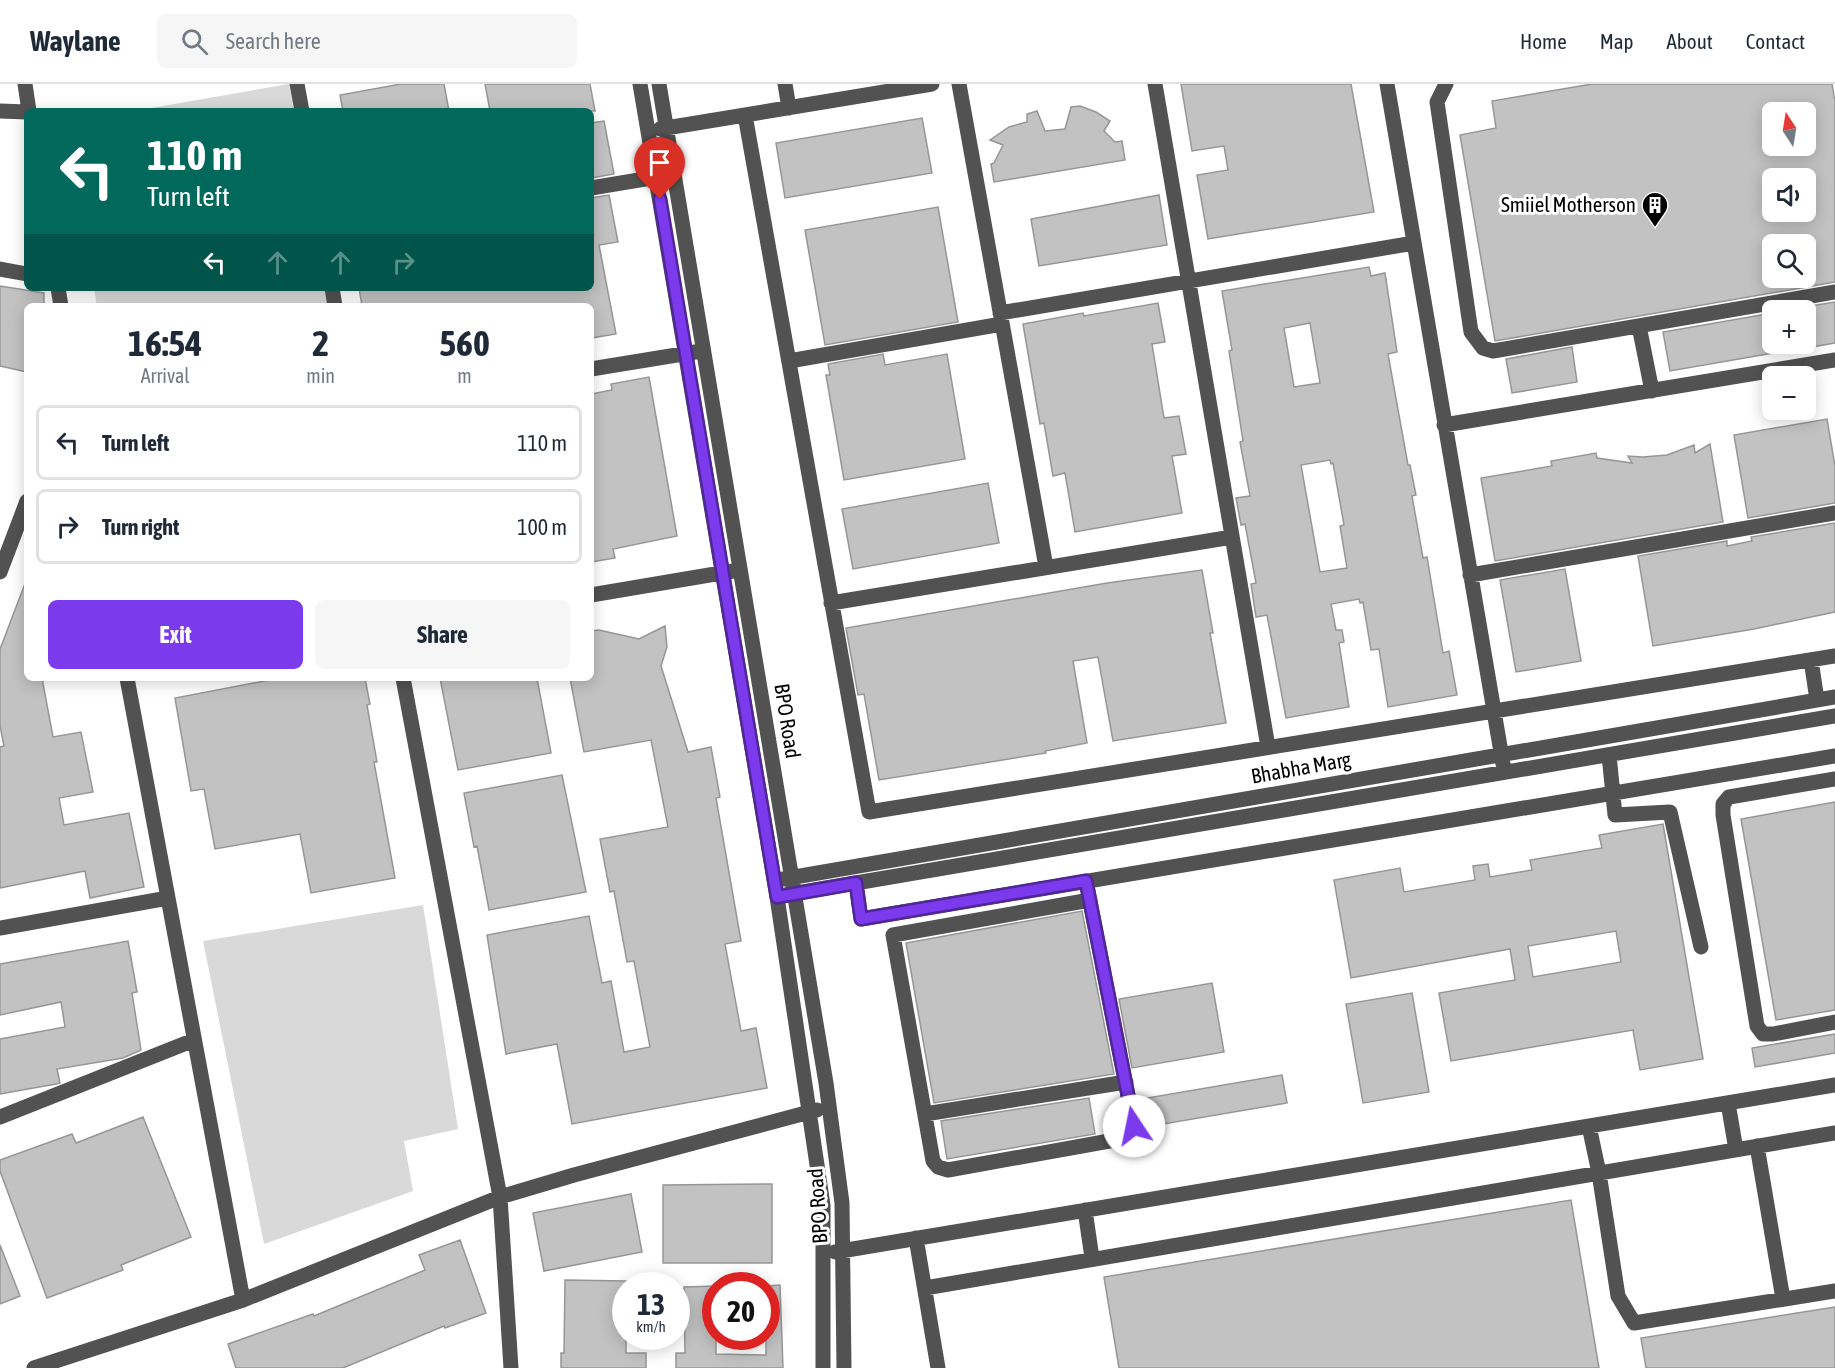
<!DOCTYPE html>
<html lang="en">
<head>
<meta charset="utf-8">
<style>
	:root { --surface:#fff; --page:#f6f6f7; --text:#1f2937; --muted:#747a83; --line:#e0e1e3; --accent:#7c3aed }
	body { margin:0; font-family:"Asap Condensed",sans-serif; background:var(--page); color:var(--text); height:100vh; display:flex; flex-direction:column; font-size:22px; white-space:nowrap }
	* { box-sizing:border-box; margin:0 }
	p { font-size:20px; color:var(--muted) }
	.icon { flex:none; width:33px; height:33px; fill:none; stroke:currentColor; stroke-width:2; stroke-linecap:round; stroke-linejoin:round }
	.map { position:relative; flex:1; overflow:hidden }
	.side { position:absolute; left:24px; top:219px; width:570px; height:378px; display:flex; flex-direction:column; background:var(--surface); border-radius:9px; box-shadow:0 3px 15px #0003 }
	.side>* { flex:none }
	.banner { position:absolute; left:24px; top:24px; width:570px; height:183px; border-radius:9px; box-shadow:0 3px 15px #0003; background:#00695c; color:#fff; overflow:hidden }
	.needle { width:39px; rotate:348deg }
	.buttons { position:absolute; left:1762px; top:18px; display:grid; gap:12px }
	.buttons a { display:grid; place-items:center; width:54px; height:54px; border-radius:9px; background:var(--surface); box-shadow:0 3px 15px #0003; font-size:30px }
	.speed { position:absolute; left:612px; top:1188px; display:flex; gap:12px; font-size:30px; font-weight:700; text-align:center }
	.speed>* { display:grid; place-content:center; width:78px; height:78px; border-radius:50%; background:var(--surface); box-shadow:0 3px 15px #0003; line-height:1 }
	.speed small { font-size:15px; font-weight:400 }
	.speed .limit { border:9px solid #d22; background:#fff; color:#111 }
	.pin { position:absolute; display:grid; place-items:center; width:51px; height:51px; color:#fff; margin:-62px -26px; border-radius:50% 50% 50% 0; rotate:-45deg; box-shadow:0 0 6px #0007 }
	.pin .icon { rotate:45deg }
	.me { position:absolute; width:66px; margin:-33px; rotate:349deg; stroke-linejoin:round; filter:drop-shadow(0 0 4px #0008) }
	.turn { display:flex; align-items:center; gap:21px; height:126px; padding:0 24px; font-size:27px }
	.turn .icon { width:78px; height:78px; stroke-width:2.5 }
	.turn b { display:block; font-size:42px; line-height:51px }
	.lanes { display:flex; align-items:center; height:57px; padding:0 24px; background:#0003; justify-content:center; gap:30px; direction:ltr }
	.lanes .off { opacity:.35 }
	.eta { display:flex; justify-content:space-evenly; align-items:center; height:102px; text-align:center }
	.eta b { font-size:36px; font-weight:700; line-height:42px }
	.action { display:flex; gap:12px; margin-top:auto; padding:12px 24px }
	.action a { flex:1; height:69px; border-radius:9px; background:var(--accent); color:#fff; font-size:24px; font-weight:700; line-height:69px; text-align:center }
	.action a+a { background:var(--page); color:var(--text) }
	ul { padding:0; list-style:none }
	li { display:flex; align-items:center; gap:18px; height:75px; margin:0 12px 9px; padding:0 12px; border:3px solid var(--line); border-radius:9px }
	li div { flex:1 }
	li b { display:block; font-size:22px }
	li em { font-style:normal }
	header { display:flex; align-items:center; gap:36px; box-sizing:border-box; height:84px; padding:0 30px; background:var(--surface); border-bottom:2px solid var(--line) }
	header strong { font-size:28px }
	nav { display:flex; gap:33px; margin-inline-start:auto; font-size:21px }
	.search { width:420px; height:54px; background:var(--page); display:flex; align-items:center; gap:15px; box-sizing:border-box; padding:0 21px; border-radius:9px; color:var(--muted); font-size:22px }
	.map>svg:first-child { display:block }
	.green { fill:#d9d9d9 }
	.building { fill:#c2c2c2; stroke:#969696; stroke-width:1.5; fill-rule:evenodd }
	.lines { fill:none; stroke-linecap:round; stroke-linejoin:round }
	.minor { stroke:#525252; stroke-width:15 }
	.route-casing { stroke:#51269a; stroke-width:15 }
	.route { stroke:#7c3aed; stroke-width:10 }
	.labels { text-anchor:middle; stroke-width:6; stroke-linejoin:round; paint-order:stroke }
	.poi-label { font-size:21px; fill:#000; stroke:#fff; text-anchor:end }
	.street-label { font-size:21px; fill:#000; stroke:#fff }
</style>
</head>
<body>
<header>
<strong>Waylane</strong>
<div class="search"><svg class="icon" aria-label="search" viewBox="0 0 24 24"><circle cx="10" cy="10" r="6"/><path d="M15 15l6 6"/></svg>Search here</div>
<nav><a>Home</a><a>Map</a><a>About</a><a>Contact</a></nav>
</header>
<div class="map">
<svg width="1835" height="1284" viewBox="0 0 1835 1284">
	<rect width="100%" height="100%" fill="#fff"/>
	<!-- green -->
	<path class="green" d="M289,0L294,27H134Z
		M94,204H325L328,222H97Z
		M423,821L458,1045L404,1057L413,1107L264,1160L203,857Z"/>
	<!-- building -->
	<path class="building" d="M401,0H444L449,27H343L340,11Z
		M485,0H590L595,27H490Z
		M1181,0H1351L1374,128L1208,155L1197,91L1228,86L1224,62L1192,67Z
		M1592,0H1832L1835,18V198L1495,257L1460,51L1496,44L1492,17ZM1773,28H1806V62H1773ZM1773,94H1806V128H1773ZM1773,160H1806V194H1773Z
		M1080,22L1096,28L1110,37L1104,47L1115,58L1122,57L1125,76L994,98L991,80L994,79L1003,61L990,56L1009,43L1027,38V30L1037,27L1045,47L1065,45L1071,23Z
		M922,34L932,89L785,114L776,59Z
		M604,37L614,90L591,94V39Z
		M609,111L618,158L599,161L616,250L591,254V222H362L359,204H591V114Z
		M1159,111L1167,161L1039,182L1031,135Z
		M938,123L958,238L825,261L805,146Z
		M1369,183L1371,192L1385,189L1397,268L1388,270L1408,381H1410L1416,411L1412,412L1423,474L1427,473L1443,569L1449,567L1457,611L1388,623L1379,565L1371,566L1363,518L1360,519L1359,515L1331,520L1336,546H1342L1344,558L1339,559L1349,623L1286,634L1267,531L1256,533L1251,500L1256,499L1245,440L1241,441L1236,414L1250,412L1240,358L1243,357L1229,267L1232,266L1222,207ZM1310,239L1320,299L1294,303L1284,244ZM1330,376L1331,380L1333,379L1344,441L1340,442L1347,484L1320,488L1301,381Z
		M0,202L44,209V222H27V288L0,282Z
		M1835,218V259L1806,264V226H1785Z
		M1158,219L1165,258L1152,260L1164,334L1179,332L1186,370L1172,372L1182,429L1075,448L1065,389L1053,392L1044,339L1040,340L1023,240L1083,229L1084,232Z
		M1773,229V269L1670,287L1663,248Z
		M1572,263L1577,298L1512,309L1506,275Z
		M883,270L885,281L947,270L965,375L844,396L826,291H830L828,280Z
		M649,293L677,452L613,465L615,474L591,478V310L612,306L611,300Z
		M1827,335L1835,382V419L1748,434L1734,351Z
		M1710,360L1723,438L1495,477L1481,394L1552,382L1551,377L1596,369L1597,374L1632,379L1628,372L1643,373L1667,371L1694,361L1695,369Z
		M988,399L999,459L853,485L842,425Z
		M1835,439V528L1754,545L1653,562L1638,472L1727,457V462L1752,457L1751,453Z
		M1565,485L1581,577L1516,588L1500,496Z
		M1202,486L1213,549H1210L1226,639L1113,657L1098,573L1073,577L1087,659L1045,667L1046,669L879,696L864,610L858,611L846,544L1107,499Z
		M26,497L27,594H42L53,653L81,648L93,708L59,714L64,741L129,729L144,803L90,814L85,787L0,804V663L4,662L0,642V565Z
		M665,542L667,563L661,582L688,668L711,663L720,713L716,714L741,857L725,860L741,947L756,944L767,1004L572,1040L557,960L506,970L487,851L589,832L602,899L611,897L624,968L650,963L634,877L627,878L614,807L610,808L600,755L668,743L651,656L584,668L570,594H591V547L599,546L639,555Z
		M280,594H365L370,620L367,621L377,678H374L395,794L311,809L300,750L215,765L204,705L191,707L175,614Z
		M440,594H537L551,669L458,686Z
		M562,691L586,808L489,826L477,762L474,763L464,709Z
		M1835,718V926L1776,936L1741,735Z
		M1663,740L1703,975L1640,986L1633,946L1451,977L1439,909L1515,896L1510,865L1351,894L1334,796L1400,784L1404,808L1475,796L1473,782L1488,780L1490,793L1532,786L1530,776L1602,764L1599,751ZM1616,847L1621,878L1533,893L1528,862Z
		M1082,827L1114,990L934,1019L906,859Z
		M128,857L137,908L132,909L141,966L123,974L57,985L60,999L56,1000L0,1010V955L65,943L61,918L0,931V880Z
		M1212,899L1224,968L1132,984L1119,915Z
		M1412,909L1429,1008L1363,1019L1346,920Z
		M1835,950V969L1755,983L1752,964Z
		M1282,991L1287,1019L1152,1042L1147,1014Z
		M1089,1014L1095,1050L947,1075L941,1037Z
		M143,1033L191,1153L121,1181L123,1186L47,1214L0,1087V1076L72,1050L76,1059Z
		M772,1100V1179H663V1101Z
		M631,1110L642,1168L544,1187L533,1129Z
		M1571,1116L1599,1284H1119L1104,1193Z
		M460,1156L486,1229L445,1244L444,1242L343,1284H236L228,1260L313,1230L314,1232L425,1186L419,1171Z
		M0,1161L20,1212L0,1220Z
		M565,1196L626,1197V1269H646V1284H561V1269H564Z
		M780,1201L783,1284H676V1269H685L684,1203L716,1202V1270L766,1271V1202Z
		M1835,1223V1284H1646L1641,1254Z"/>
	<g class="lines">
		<!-- minor -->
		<path class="minor" d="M25,0L29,27
			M297,0L302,27
			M640,0L777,813L823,1121V1284
			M659,0L826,999L842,1119L844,1284
			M785,0L789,24
			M959,0L1046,483
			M1155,0L1268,663
			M1387,0L1503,680
			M1446,0L1437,18L1471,248L1483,264L1493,267L1835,208
			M0,27L27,28
			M745,31L869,728L1835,572
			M660,45L932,0
			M591,104L657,93
			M0,185L27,190
			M58,204L61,222
			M332,204L335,222
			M1000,229L1414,159
			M1639,242L1652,307
			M789,277L1002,240
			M591,285L695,268
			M1444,341L1835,276
			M0,488L27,417
			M1470,491L1835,429
			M591,511L733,487
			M831,519L1232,453
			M1811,576L1817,616
			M127,594L243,1216
			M403,594L500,1113L511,1284
			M1609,671L1615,731L1670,728L1701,863
			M1835,695L1729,713L1723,720V731L1757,942L1763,950H1773L1835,938
			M783,795L1835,613
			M1086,797L1134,1042V1050L1126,1054L948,1086L938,1083L933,1077L893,851L1090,816
			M856,799L861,835L1835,672
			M785,811L1835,632
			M0,844L168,814
			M1728,1019L1736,1066
			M925,1030L1126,998
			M0,1033L194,956
			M1589,1042L1599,1089L1618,1212L1634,1239L1835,1207
			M1757,1062L1783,1215
			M1085,1126L1092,1174
			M916,1154L938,1284
			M835,1168L1835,1001
			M925,1204L1835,1049
			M34,1284L243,1216L500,1113L574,1091L817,1026"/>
	</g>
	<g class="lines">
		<!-- route casing -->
		<g class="route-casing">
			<path id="route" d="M660,115L777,813L856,799L861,835L1086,797L1134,1042"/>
		</g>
		<!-- route -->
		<use href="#route" class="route"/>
	</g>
	<!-- icons -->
	<defs>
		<g id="building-pin" transform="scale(1.35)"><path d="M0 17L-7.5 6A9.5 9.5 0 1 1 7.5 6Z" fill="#000" stroke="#fff"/><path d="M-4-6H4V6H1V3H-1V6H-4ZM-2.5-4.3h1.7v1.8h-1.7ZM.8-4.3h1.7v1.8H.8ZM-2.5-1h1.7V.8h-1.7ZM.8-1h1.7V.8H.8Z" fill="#fff"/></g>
	</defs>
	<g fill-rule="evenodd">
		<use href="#building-pin" x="1655" y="121"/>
	</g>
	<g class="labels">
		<!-- poi labels -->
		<g class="poi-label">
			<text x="1636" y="128">Smiiel Motherson</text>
		</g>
		<!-- street labels -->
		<g class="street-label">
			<text transform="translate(787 637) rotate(81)" y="7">BPO Road</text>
			<text transform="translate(1301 684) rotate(-10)" y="7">Bhabha Marg</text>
			<text transform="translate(818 1122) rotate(-94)" y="7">BPO Road</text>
		</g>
	</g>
</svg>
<div class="buttons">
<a><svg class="needle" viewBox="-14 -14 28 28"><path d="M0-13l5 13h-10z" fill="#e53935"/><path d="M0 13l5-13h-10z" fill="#747a83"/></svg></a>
<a><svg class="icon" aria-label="sound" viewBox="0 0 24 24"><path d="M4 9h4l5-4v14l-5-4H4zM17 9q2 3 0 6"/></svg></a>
<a><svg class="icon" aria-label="search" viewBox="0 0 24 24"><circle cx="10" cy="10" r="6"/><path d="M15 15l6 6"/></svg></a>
<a>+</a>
<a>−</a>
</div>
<div class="speed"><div>13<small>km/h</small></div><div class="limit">20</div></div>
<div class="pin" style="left:660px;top:115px;background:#d93025"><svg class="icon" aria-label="arrive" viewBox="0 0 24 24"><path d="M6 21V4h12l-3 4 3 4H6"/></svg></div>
<svg class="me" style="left:1134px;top:1042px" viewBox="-20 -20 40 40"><circle r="19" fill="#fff"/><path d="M0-13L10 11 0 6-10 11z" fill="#7c3aed"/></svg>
<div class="banner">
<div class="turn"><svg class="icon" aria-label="left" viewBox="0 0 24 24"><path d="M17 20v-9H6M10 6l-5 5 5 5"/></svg><div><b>110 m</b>Turn left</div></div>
<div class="lanes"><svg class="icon" aria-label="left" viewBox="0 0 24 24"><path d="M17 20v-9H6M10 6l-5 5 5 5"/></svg><svg class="icon off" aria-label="ahead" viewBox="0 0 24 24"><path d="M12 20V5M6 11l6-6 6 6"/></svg><svg class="icon off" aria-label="ahead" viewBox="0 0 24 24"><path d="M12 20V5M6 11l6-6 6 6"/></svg><svg class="icon off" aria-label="right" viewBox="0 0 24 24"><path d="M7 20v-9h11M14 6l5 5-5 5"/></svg></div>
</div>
<section class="side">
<div class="eta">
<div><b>16:54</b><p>Arrival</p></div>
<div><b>2</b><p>min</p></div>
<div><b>560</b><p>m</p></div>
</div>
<ul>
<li><svg class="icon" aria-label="left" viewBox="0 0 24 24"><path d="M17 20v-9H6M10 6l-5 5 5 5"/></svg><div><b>Turn left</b></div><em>110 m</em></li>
<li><svg class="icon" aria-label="right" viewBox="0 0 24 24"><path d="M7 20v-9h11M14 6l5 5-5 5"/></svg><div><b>Turn right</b></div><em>100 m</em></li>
</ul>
<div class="action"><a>Exit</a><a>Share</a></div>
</section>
</div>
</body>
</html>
